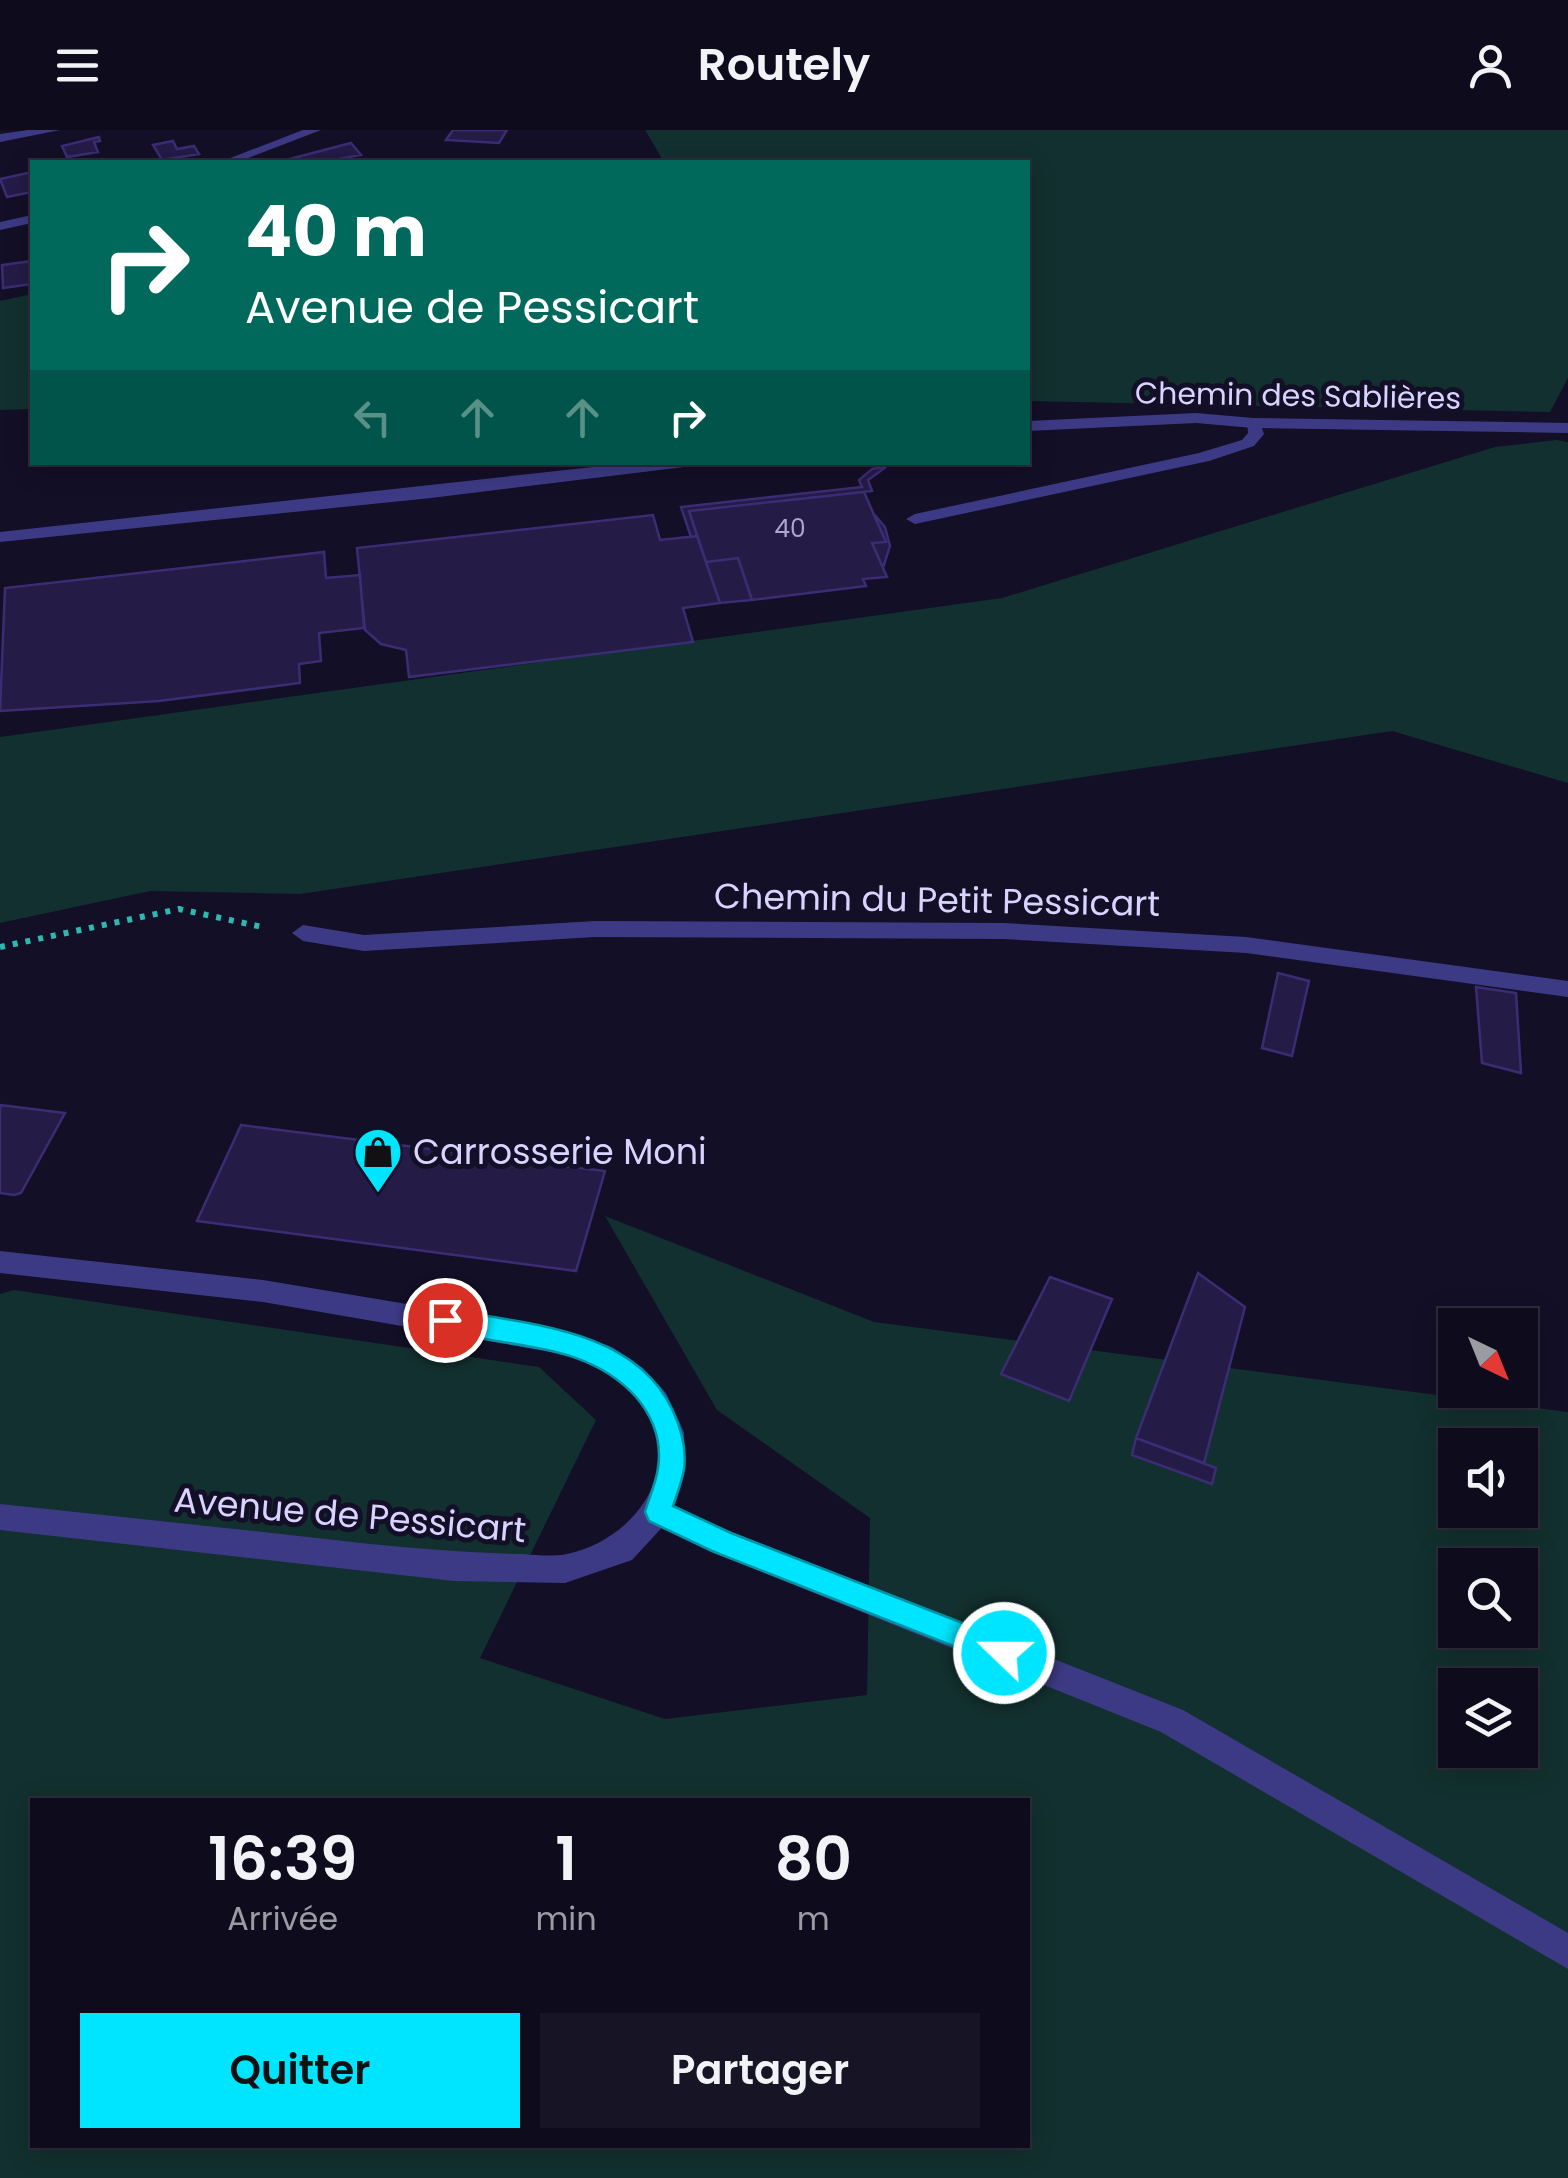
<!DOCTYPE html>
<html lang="fr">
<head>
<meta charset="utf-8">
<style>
	:root { --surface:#0e0b1c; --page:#171425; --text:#f1f3f6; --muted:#9b9ba3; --line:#2e2b3b; --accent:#00e5ff }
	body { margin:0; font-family:Poppins,sans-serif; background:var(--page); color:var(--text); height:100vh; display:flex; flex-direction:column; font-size:38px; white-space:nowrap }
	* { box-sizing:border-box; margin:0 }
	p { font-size:32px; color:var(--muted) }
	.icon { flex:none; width:55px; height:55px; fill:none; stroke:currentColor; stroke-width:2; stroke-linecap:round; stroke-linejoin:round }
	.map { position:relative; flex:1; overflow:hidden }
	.drawer { position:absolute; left:30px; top:1668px; width:1000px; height:350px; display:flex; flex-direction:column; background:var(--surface); border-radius:0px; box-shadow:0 5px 25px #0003,0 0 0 2px var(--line) }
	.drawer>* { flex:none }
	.top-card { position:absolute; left:30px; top:30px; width:1000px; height:305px; border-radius:0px; box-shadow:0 5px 25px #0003,0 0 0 2px var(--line); background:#00695c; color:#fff; overflow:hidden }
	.needle { width:65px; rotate:137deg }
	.fabs { position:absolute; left:1438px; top:1178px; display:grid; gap:20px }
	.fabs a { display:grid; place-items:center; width:100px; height:100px; border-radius:0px; background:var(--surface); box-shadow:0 5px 25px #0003,0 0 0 2px var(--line); font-size:50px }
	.pin { position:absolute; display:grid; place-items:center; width:85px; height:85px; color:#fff; margin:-42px; border:5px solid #fff; border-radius:50%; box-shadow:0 2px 10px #0007 }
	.me { position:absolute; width:110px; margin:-55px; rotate:292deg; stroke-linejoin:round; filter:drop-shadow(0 0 8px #0008) }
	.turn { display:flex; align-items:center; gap:35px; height:210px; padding:0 50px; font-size:45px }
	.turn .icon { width:130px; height:130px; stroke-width:2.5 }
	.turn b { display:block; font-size:70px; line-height:85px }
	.lanes { display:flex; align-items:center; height:95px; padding:0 50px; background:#0003; justify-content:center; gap:50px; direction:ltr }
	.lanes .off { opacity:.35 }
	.eta { display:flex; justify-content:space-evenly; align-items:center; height:170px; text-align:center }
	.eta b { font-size:60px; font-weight:600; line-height:70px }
	.primary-button { display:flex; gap:20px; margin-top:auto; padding:20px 50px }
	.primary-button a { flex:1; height:115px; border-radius:0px; background:var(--accent); color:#111; font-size:40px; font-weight:600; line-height:115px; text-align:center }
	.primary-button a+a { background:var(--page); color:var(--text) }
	header { display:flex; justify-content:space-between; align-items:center; height:130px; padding:0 50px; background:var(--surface); font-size:45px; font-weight:600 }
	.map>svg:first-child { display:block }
	.green { fill:#12302f; fill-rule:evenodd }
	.building { fill:#241b47; stroke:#3b2d73; stroke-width:2.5 }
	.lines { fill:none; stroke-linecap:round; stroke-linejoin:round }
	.path { stroke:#2fb8b0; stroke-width:6; stroke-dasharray:5 8; stroke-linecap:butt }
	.service { fill:#3d3a85; fill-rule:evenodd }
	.minor { fill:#3d3a85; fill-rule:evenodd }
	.tertiary { fill:#3d3a85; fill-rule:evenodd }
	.route { fill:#00e5ff; stroke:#0095a6; stroke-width:2.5 }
	.labels { text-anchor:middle; stroke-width:10; stroke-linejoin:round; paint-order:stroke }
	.far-number-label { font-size:25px; fill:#aca6d1 }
	.far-street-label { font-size:30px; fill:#d9d4ff; stroke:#130f26 }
	.street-label { font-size:35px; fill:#d9d4ff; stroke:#130f26 }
	.poi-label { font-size:35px; fill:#d9d4ff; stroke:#130f26; text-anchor:start }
</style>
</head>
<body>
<header><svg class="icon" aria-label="menu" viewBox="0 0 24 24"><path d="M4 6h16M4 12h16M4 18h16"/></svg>Routely<svg class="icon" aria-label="person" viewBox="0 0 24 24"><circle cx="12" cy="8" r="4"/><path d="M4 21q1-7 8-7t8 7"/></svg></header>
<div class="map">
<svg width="1568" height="2048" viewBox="0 0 1568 2048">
	<rect width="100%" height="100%" fill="#130f26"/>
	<!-- green -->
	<path class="green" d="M645,0H1568V248L1550,282L1028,271V32H664Z
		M32,164V279L0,280V171Z
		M1556,310L1568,312V653L1392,601L300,764L150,761L0,793V607L1002,468L1495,317Z
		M605,1086L874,1192L1568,1282V2048H0V1164L14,1160L539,1237L596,1290L480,1528L665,1589L867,1565L870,1388L717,1280ZM1455,1315H1520V1380H1455ZM1455,1435H1520V1500H1455ZM1455,1555H1520V1620H1455ZM32,1670H1028V2015H32Z"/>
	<!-- building -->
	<path class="building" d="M453,0H507L499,13L446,10Z
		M99,7L100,11L94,12L98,22L67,27L62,16Z
		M173,11L177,19L194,16L199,24L162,30L153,15Z
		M351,13L361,25L323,32L282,31Z
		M32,42V62L7,67L0,49Z
		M32,131V154L3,158L2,135Z
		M886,337L868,350L872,361L689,381L697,406L691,407L681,377L862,357L859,350L872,339Z
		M864,362L886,412L872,413L887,447L863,449L866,456L752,470L738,428L706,432L689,381Z
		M873,383L885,397L890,416L883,438L872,413L886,412Z
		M653,385L660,410L697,406L720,473L683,478L693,512L409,547L406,520L381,514L365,500L357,418Z
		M324,422L326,448L360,445L364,498L319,503L321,531L299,534L300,553L159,571L0,581L5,458Z
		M738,428L752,470L720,473L706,432Z
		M1278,843L1309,851L1292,926L1262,918Z
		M1476,857L1516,863L1521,943L1482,933Z
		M0,975L65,983L21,1063L14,1065L0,1063Z
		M241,995L605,1041L576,1141L197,1091Z
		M1198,1143L1245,1177L1204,1333L1136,1308Z
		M1050,1147L1112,1169L1069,1271L1001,1244Z
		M1136,1308L1216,1338L1212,1354L1132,1325Z"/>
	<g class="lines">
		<!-- path -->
		<path class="path" d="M0,817L179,779L267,798"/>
		<!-- service -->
		<path class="service" d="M1247,290H1259L1264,304L1254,316L1209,331L915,394L906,389L915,384L1199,323L1242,310L1248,303Z
			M595,791L1003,793L1246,807L1568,851V867L1246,823L1003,809L595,807L364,821L303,811L292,803L303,795L364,805Z"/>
		<!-- minor -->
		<path class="minor" d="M303,0H321L238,32H220Z
			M32,85V93L0,100V92Z
			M1196,283L1253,288L1568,293V303L1253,298L1196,293L1028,301V291Z
			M639,332H692L684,337L431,368L0,412V402Z
			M658,1369L732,1402L1183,1580L1568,1803V1839L1161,1602L712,1422L648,1391L643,1382L648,1373Z"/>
		<!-- tertiary -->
		<path class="tertiary" d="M28,0H60L0,12V4Z
			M0,1121L263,1150L563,1200L612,1217L643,1238L666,1263L684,1302L685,1337L668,1391L632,1430L565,1453L454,1451L0,1400V1374C123,1387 247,1400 370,1414C421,1419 471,1423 522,1424C536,1425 553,1427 567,1424C626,1412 679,1352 651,1291C634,1255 599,1236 563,1224L263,1172L0,1143Z"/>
	</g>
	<!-- route -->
	<path class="route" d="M445,1179C523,1194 633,1197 672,1279C681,1298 687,1317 684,1339C682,1351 677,1364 673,1376L731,1403L1014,1513L1018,1523L1014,1532L1004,1536L712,1421L649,1391L645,1382C649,1368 656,1353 658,1338C662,1311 653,1287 636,1267C583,1208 505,1221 437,1197L433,1190L437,1182Z"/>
	<!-- icons -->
	<defs>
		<g id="shop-pin" transform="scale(2.5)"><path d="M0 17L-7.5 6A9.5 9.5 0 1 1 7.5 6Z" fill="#00e5ff" stroke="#130f26"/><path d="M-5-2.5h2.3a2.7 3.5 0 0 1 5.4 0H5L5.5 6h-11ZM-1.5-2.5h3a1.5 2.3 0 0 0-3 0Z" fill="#111"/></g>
	</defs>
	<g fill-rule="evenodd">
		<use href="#shop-pin" x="378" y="1022"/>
	</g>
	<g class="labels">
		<!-- far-number labels -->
		<g class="far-number-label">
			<text x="790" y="407">40</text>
		</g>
		<!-- far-street labels -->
		<g class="far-street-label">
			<text transform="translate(1298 266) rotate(1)" y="10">Chemin des Sablières</text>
		</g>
		<!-- street labels -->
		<g class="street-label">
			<text transform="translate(937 770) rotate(1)" y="12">Chemin du Petit Pessicart</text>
			<text transform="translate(350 1385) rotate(5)" y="12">Avenue de Pessicart</text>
		</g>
		<!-- poi labels -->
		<g class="poi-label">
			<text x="413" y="1034">Carrosserie Moni</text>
		</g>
	</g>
</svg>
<div class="fabs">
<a><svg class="needle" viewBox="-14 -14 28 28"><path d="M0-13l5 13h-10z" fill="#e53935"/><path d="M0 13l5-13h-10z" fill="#9b9ba3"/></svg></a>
<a><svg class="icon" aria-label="sound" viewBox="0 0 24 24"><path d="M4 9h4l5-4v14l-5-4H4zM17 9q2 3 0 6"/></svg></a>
<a><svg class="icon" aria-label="search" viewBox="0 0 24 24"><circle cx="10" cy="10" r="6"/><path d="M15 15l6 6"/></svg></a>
<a><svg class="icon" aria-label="layers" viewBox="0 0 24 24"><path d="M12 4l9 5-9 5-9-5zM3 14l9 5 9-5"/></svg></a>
</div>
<div class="pin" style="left:445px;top:1190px;background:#d93025"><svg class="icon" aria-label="arrive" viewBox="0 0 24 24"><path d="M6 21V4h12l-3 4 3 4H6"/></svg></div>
<svg class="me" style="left:1004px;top:1523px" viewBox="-20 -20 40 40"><circle r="17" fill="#00e5ff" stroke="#fff" stroke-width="3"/><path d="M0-11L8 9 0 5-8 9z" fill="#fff"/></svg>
<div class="top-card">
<div class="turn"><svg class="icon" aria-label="right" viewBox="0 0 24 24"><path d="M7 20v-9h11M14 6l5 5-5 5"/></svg><div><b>40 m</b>Avenue de Pessicart</div></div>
<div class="lanes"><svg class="icon off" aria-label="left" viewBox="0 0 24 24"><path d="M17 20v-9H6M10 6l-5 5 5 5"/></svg><svg class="icon off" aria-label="ahead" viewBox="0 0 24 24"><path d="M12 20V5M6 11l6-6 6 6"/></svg><svg class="icon off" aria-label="ahead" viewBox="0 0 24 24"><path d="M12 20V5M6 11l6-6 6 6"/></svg><svg class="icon" aria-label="right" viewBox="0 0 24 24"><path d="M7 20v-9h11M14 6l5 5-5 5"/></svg></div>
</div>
<section class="drawer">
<div class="eta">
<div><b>16:39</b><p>Arrivée</p></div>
<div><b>1</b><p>min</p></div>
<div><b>80</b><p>m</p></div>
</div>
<div class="primary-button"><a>Quitter</a><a>Partager</a></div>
</section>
</div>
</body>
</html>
